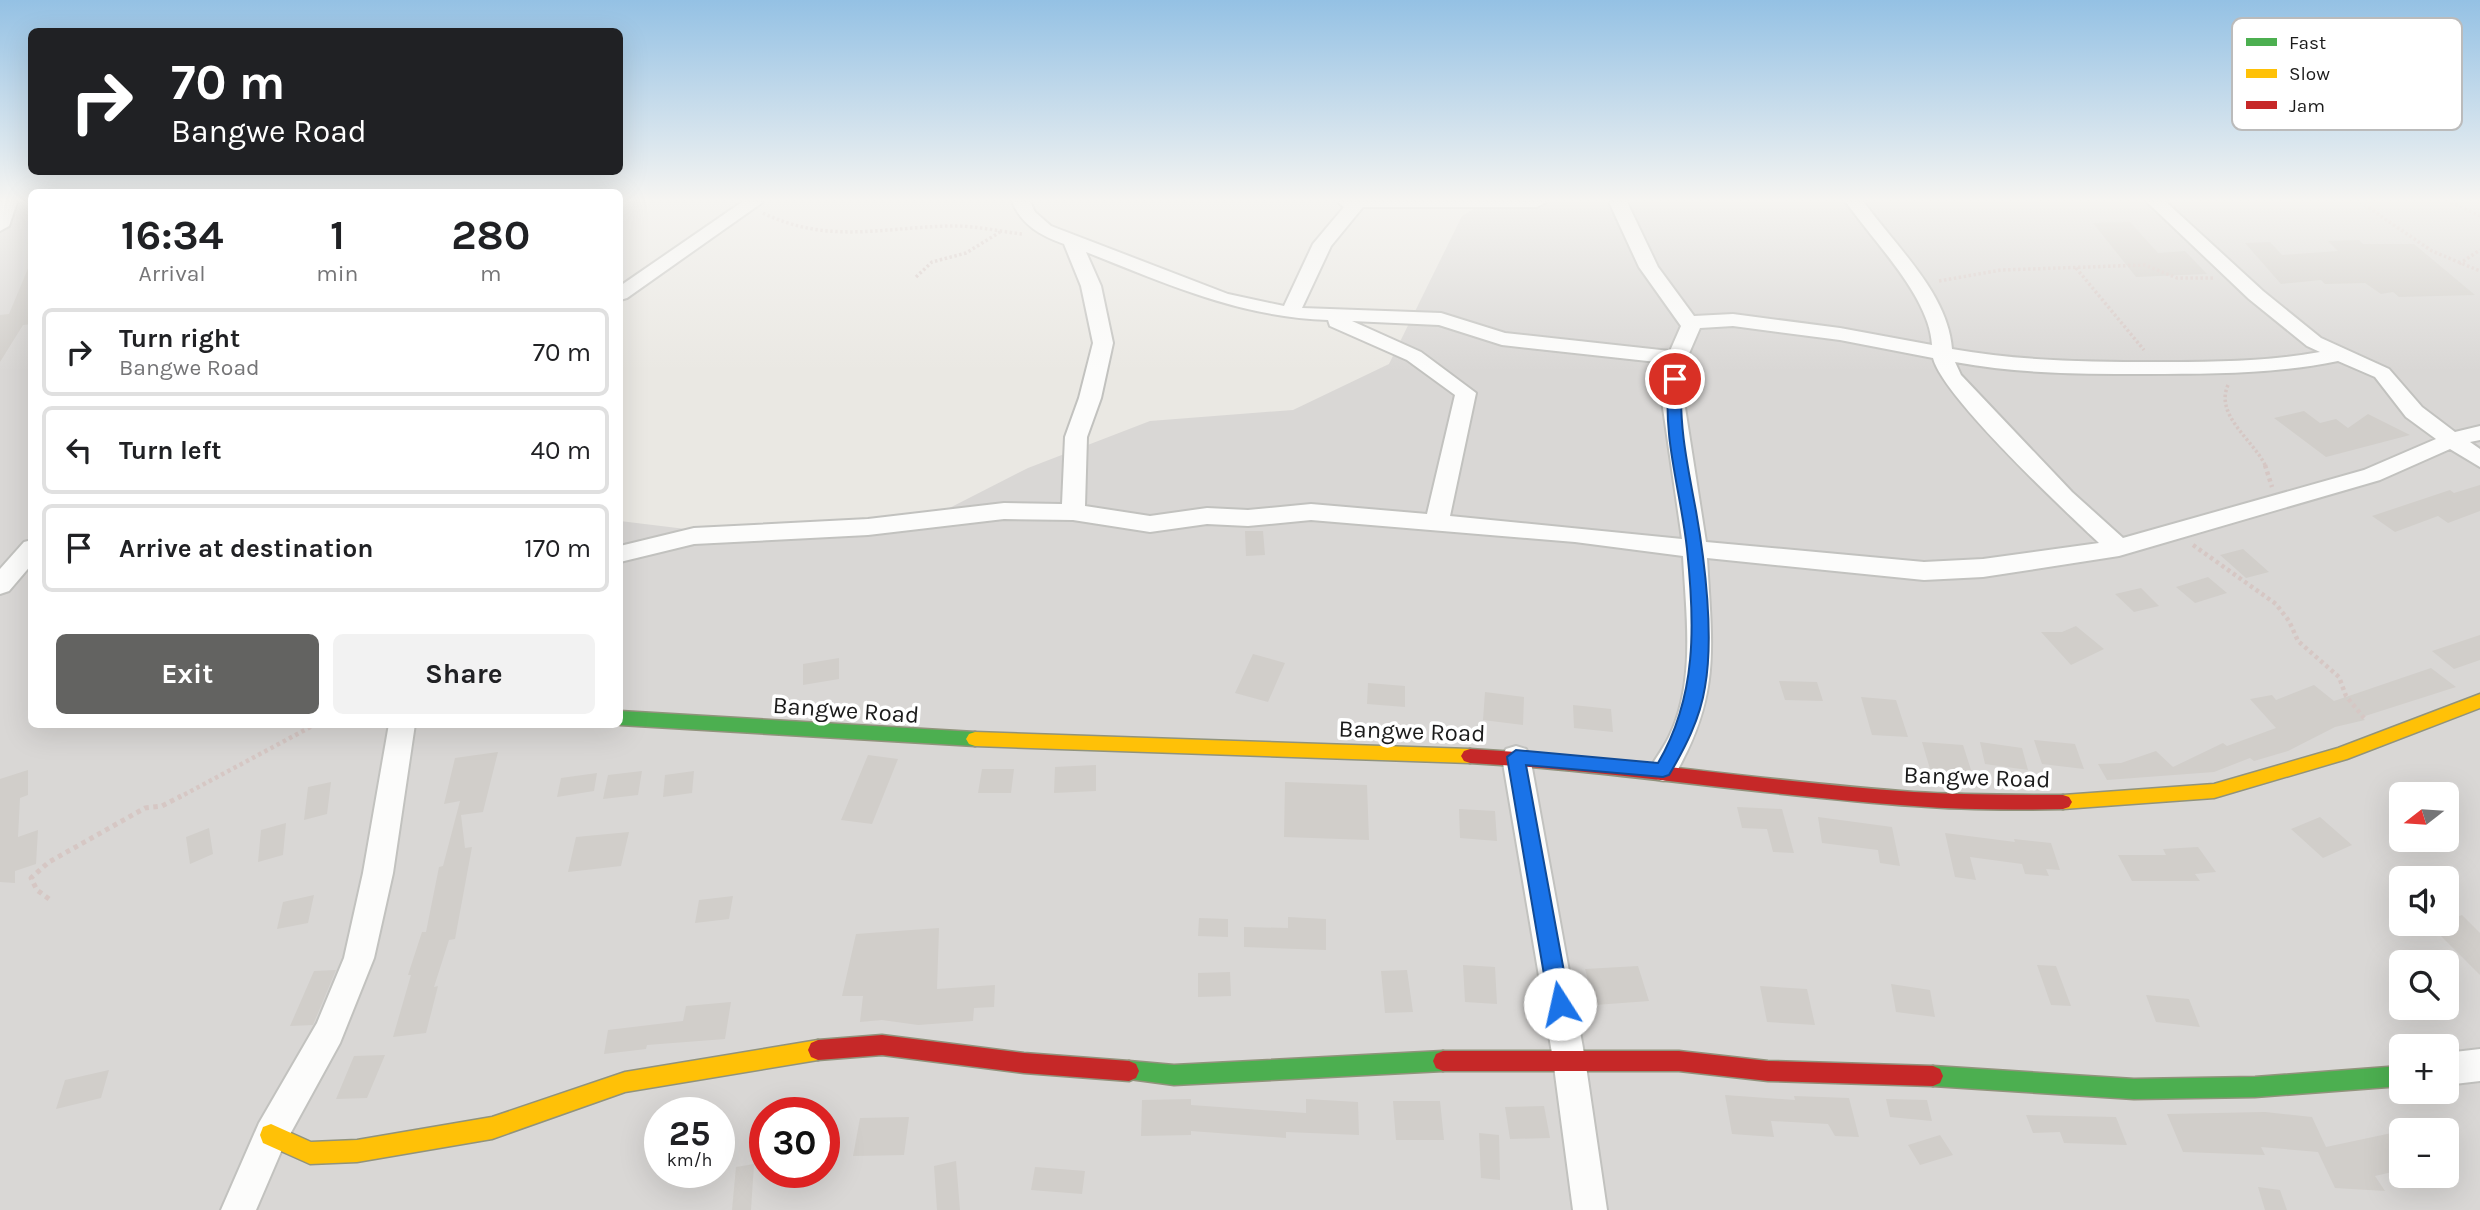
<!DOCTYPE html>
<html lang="en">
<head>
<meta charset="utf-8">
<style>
	:root { --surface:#fff; --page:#f2f2f2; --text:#202124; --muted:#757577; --line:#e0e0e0; --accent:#636361 }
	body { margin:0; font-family:Karla,sans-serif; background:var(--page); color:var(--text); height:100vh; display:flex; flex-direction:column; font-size:26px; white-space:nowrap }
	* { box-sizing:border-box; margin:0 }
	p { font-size:23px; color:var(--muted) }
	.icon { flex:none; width:38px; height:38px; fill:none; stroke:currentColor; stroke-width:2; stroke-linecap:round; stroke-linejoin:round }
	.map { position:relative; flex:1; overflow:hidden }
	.drawer { position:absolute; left:28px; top:189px; width:595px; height:539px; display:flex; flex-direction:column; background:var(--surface); border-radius:10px; box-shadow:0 7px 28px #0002 }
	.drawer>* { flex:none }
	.guide { position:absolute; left:28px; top:28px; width:595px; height:147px; border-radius:10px; box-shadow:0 7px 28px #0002; background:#202124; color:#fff; overflow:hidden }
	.needle { width:46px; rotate:253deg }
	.buttons { position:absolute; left:2389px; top:782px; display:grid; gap:14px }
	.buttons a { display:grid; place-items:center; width:70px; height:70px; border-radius:10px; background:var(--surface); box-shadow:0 7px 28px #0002; font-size:35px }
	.speed { position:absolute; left:644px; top:1097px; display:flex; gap:14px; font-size:35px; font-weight:700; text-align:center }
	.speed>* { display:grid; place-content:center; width:91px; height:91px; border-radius:50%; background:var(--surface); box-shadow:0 7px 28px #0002; line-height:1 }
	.speed small { font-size:18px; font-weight:400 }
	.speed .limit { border:10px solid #d22; background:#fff; color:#111 }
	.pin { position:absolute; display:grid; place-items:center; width:60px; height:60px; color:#fff; margin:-30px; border:4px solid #fff; border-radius:50%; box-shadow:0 2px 7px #0007 }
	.me { position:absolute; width:77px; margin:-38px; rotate:350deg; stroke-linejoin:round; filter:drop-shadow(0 0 5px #0008) }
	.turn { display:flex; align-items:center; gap:24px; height:147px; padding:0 28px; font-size:32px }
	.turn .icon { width:91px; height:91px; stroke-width:2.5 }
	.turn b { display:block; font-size:49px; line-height:60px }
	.eta { display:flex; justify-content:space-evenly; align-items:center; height:119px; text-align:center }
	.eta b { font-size:42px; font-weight:700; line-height:49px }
	.action { display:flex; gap:14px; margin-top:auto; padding:14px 28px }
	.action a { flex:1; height:80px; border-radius:10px; background:var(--accent); color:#fff; font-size:28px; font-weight:700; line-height:80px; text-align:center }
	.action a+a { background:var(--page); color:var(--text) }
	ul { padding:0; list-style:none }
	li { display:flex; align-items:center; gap:21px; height:88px; margin:0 14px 10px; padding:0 14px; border:4px solid var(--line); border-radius:10px }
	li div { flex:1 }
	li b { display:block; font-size:26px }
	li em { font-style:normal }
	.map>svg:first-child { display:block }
	.residential { fill:#d9d7d5; fill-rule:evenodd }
	.building { fill:#d1ceca }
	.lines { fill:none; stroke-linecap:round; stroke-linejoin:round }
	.street-casing { stroke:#c2c2bf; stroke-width:4 }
	.fast-casing { stroke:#91937c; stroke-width:3 }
	.slow-casing { stroke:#91937c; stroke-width:3 }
	.jam-casing { stroke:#91937c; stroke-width:3 }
	.path-far2 { stroke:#d6c7c4; stroke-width:3.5; stroke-dasharray:2.5 2.5; stroke-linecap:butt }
	.path-far1 { stroke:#d6c7c4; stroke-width:4.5; stroke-dasharray:3.5 3.5; stroke-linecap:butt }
	.path { stroke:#d6c7c4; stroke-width:5; stroke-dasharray:4.5 4.5; stroke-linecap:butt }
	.street { fill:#fcfcfb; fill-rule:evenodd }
	.fast { fill:#4caf50; fill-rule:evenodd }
	.slow { fill:#ffc107; fill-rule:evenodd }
	.jam { fill:#c62828; fill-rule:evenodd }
	.route { fill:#1a73e8; stroke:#114b97; stroke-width:2 }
	.labels { text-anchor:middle; stroke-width:7; stroke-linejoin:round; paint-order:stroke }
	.street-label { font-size:24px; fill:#1b1b1b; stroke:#fff }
	.key { fill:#fff; stroke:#bbb; stroke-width:2 }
	.key-label { font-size:19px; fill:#1b1b1b }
</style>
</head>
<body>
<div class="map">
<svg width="2480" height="1210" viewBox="0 0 2480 1210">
	<rect width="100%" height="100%" fill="#eae8e3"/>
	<!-- residential -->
	<path class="residential" d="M0,202H31L32,724H620V521L743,536L922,522L1028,468L1150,421L1293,410L1389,364L1462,216L1485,202H2480V1210H0ZM2401,794H2446V840H2401ZM2401,878H2446V924H2401ZM2401,962H2446V1008H2401ZM2401,1046H2446V1092H2401ZM660,1113H719V1172H660ZM765,1113H824V1172H765ZM2401,1130H2446V1176H2401Z"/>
	<!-- building -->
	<path class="building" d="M2130,222L2158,253L2185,251L2207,274L2136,277L2093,223Z
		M2359,240L2363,244H2414L2475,295L2399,297L2393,292L2381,294L2365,283L2325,284L2321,280L2281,284L2245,243L2270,242L2282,255L2338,251L2328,241Z
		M32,259V324L23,325L0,362V315L9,314Z
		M2304,411L2320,423L2336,419L2348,428L2368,414L2410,435L2326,457L2274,418Z
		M2480,485V511L2448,523L2438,516L2395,532L2372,516L2450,490L2454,493Z
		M1245,531H1263L1265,555L1246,556Z
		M2243,549L2269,572L2246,578L2220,555Z
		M2208,577L2227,593L2195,603L2176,587Z
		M2141,588L2159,606L2134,612L2115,594Z
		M2076,626L2104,649L2071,665L2041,632H2062Z
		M2480,635V660L2454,669L2432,651Z
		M1253,654L1285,663L1268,702L1235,693Z
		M839,658V679L803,685V664Z
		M2431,668L2456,687L2362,717L2365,720L2335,727L2288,751L2254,761L2250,758L2214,772L2107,780L2098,764L2121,763L2156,751L2173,767L2223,743L2227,746L2276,728L2250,699L2272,695L2276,700L2314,685L2334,701Z
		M1779,681L1817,682L1823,701L1785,700Z
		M1368,683L1405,686V707L1367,704Z
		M1485,692L1524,697L1523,725L1483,720Z
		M1861,697L1896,700L1908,737L1872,735Z
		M1573,705L1611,709L1613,732L1574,728Z
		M2034,740L2075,744L2084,769L2042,764Z
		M1922,742L1963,745L1972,773L1930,769Z
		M1980,742L2022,748L2028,770L1985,764Z
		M498,752L483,812L461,815L465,848L472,847L455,939L449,940L434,987L438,986L426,1033L393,1037L411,975H408L422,932H426L439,867L443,866L460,801L444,804L455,758Z
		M868,755L898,759L872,824L841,820Z
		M1096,765V791L1054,793L1055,767Z
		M982,769H1014L1011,793H978Z
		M28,770V795L20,798L18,837L38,830L36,864L15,871V883L0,882V779Z
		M642,771L638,795L603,799L608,775Z
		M694,771L692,793L663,797L665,775Z
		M597,773L594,791L557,797L561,778Z
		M331,782L327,814L304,820L308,787Z
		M1285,782L1367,785L1369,840L1284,837Z
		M1737,807L1782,809L1794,853L1773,852L1767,829L1742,828Z
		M1459,809L1495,811L1497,841L1460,838Z
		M1818,817L1892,827L1900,866L1880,863L1878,850L1822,843Z
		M2320,817L2352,845L2323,858L2291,829Z
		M286,823L283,855L258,862L261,830Z
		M209,828L213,854L190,864L186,837Z
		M629,832L621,866L568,872L576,837Z
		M1945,833L2015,842L2014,839L2051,843L2060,870L2046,869L2049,876L2025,874L2022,864L1970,857L1976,880L1955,877Z
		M2198,847L2216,872L2195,874L2200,881H2132L2118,855H2166L2163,849Z
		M314,895L308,923L277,929L283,902Z
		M733,896L729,919L695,923L699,900Z
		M2462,915L2480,933V975L2431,926L2446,924V921Z
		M1288,917L1326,919V950L1244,947V927L1288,928Z
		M1199,918L1228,919V937L1198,936Z
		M939,928L937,989L995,985L994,1007L974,1008L973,1021L918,1025L882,1020L860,1022L863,996H842L856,934Z
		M1463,965L1495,967L1497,1004L1465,1002Z
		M2037,965L2056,966L2071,1006L2051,1005Z
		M1638,966L1649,1001L1595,1005L1585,969Z
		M336,970L313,1025L290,1026L314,971Z
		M1407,970L1413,1012L1385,1013L1381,971Z
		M1230,972L1231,996L1198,997V973Z
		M1891,984L1930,990L1935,1017L1896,1012Z
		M1760,986L1807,989L1815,1025L1767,1022Z
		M2146,995L2189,999L2200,1027L2156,1022Z
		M731,1002L725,1039L647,1045L646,1049L604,1054L608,1030L683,1021L686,1006Z
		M385,1055L367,1098L336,1099L354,1056Z
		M109,1070L101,1098L56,1109L65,1080Z
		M1725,1095L1795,1100L1794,1096L1849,1098L1859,1137L1835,1136L1828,1124L1771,1121L1774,1137L1732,1134Z
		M1191,1099V1105L1306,1113V1099L1358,1102L1359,1135L1286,1132V1138L1191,1131V1135L1141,1136L1142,1100Z
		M1886,1099L1927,1100L1932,1121L1890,1117Z
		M1393,1101H1440L1444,1140H1396Z
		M1544,1106L1550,1138L1510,1139L1505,1107Z
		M2265,1112L2312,1117L2326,1147L2401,1131V1170L2375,1176L2385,1191L2335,1188L2318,1152L2261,1147L2265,1155L2183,1152L2167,1114Z
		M2026,1115L2116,1117L2127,1145L2064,1143L2060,1132L2033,1133Z
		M909,1117L904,1155L853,1156L860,1118Z
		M1479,1133L1499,1135L1500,1180L1481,1178Z
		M1940,1135L1953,1155L1920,1165L1908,1145Z
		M956,1161L960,1210H937L934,1166Z
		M754,1164L751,1210H732L736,1167Z
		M1035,1167L1085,1171L1082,1194L1031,1190Z
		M2258,1187L2280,1190L2287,1210H2265Z"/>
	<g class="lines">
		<!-- street casing -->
		<g class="street-casing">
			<path id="street" d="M0,202H17L9,226L0,231Z
				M742,202H763L627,298L620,300V286Z
				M1012,202H1030L1035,212L1051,226L1228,294L1284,306L1313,244L1344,207L1338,202H1546L1537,207H1363L1331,246L1302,308L1441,313L1505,333L1670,351L1681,326L1639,267L1609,202H1627L1658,267L1694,316L1733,314L1840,328L1932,345C1930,297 1873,241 1846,202H1864C1895,246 1948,293 1952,349C2020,361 2086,362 2154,362C2209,362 2266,362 2320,352L2307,346L2249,299L2147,202H2166L2263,291L2321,338L2389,369L2422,407L2455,432L2480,426V440L2470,442L2480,449V467L2450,449L2380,480L2119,556L1983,577L1924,580L1707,558C1712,649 1721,696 1673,778L1663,781L1653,778L1649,770C1655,759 1663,749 1669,737C1696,682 1686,615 1683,556L1575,542L1311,520L1248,526L1207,524L1150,532L1073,520L1004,519L868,535L694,544L620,562V546L694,528L868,519L1004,503L1062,504L1065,437L1079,398L1093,343L1081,286L1064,244C1040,235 1023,226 1012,202ZM1086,252C1167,284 1240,317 1328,320L1330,326L1407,360L1455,395L1427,514L1311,504L1248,510L1207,508L1150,516L1085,506L1087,437L1101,398L1113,343L1101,286ZM1352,321L1439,325L1502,345L1666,363L1662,401L1682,539L1450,516L1476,393L1421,352ZM1733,326L1840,340L1933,358C1943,397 2064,510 2099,543L1983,559L1924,562L1706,542L1684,401L1687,358L1700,328ZM2338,361L2375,377L2406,417L2436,439L2364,470L2123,538L2072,492L1961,375L1955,362C2019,374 2081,374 2146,374C2211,374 2275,374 2338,361Z
				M32,540V564L9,591L0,594V569L24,542Z
				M389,724H415L393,873L374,958L340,1043L283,1147L256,1210H221L259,1123L317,1023L344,958L363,873Z
				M1516,746L1526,749L1530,757L1585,1059L1607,1210H1573L1553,1059L1502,757L1506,749Z
				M2480,1049V1081L2446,1085V1053Z"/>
		</g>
		<!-- fast casing -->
		<g class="fast-casing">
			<path id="fast" d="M620,711L975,732L981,734L984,739L981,744L975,746L620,725Z
				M1443,1051L1450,1054L1453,1061L1450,1068L1443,1071L1174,1085L1122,1078L1119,1071L1122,1064L1129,1061L1174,1065Z
				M1933,1066L2134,1079L2255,1077L2401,1066V1086L2255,1097L2134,1099L1933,1086L1926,1083L1923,1076L1926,1069Z"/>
		</g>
		<!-- slow casing -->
		<g class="slow-casing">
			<path id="slow" d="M2480,694V708L2347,759L2214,798L2063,809L2057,807L2054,802L2057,797L2063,795L2214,784L2338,748Z
				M975,732L1470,749L1476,751L1479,756L1476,761L1470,763L975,746L969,744L966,739L969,734Z
				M818,1040L825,1043L828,1050L825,1057L818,1060L625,1092L492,1139L357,1162L310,1164L263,1143L260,1135L263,1127L271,1124L311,1142L357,1140L492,1117L625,1072Z"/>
		</g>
		<!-- jam casing -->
		<g class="jam-casing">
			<path id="jam" d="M1470,749C1619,757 1766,782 1914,792C1964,795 2013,795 2063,795L2069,797L2072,802L2069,807L2063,809C2013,810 1964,810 1914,806C1766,796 1619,771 1470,763L1464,761L1461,756L1464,751Z
				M882,1035L1024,1053L1129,1061L1136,1064L1139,1071L1136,1078L1129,1081L1024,1073L882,1055L818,1060L811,1057L808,1050L811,1043L818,1040Z
				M1443,1051H1679L1768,1061L1933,1066L1940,1069L1943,1076L1940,1083L1933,1086L1768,1081L1679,1071H1443L1436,1068L1433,1061L1436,1054Z"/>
		</g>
		<!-- path-far2 -->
		<path class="path-far2" d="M2360,202L2432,251L2480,271
			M2451,202L2480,216
			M2478,202L2480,204
			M763,213C827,244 880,228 947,226C972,225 997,231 1022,234
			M2459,264L2480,250
			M2076,268L2144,350
			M916,277L932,262L966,253L1000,232
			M1939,281L2001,270L2145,265L2177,278H2213
			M2228,385C2214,416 2255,441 2266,467"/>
		<!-- path-far1 -->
		<path class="path-far1" d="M2265,465L2272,487
			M2193,545L2276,604L2289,621L2298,641L2339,677L2346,696L2364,718
			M178,798L316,724"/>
		<!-- path -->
		<path class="path" d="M49,899L37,890L31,878L49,862L145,808L162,806L181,796"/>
		<!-- street -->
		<use href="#street" class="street"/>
		<!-- fast -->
		<use href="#fast" class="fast"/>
		<!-- slow -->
		<use href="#slow" class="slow"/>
		<!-- jam -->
		<use href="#jam" class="jam"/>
	</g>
	<!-- sky -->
	<linearGradient id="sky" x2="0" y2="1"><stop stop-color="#94c1e4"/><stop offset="0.54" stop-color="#f6f5f2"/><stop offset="1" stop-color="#f6f5f2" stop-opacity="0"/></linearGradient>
	<rect width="2480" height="371" fill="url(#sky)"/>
	<!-- route -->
	<path class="route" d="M1675,375L1682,379C1678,423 1688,468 1696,511C1705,562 1714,636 1705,687C1700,719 1685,748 1669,775L1663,777L1526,765L1570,1004L1567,1011L1560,1013L1552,1011L1549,1004L1507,757L1516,750L1658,763C1697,697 1695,624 1687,549C1681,492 1662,437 1669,379Z"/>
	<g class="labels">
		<!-- street labels -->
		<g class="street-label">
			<text transform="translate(846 710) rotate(4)" y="8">Bangwe Road</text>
			<text transform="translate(1412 731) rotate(2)" y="8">Bangwe Road</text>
			<text transform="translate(1977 777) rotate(2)" y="8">Bangwe Road</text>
		</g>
	</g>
	<!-- legend -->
	<rect x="2232" y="18" width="230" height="112" rx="10" class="key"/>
	<rect x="2246" y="38" width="31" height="8" fill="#4caf50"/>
	<rect x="2246" y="69" width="31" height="9" fill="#ffc107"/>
	<rect x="2246" y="101" width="31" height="8" fill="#c62828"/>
	<g class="key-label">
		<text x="2289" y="49">Fast</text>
		<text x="2289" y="80">Slow</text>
		<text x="2289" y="112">Jam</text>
	</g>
</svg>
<div class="buttons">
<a><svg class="needle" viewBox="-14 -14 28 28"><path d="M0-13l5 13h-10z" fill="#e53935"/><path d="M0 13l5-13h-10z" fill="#757577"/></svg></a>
<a><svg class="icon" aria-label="sound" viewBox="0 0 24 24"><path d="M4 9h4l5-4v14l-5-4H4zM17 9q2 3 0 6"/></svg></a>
<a><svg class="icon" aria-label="search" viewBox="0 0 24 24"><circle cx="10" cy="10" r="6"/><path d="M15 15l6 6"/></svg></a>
<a>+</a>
<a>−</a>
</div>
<div class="speed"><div>25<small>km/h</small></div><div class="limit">30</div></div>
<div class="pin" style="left:1675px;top:379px;background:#d93025"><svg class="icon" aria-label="arrive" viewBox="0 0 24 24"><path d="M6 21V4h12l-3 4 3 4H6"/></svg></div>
<svg class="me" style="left:1560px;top:1004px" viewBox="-20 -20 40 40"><circle r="19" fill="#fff"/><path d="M0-13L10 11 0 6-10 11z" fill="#1a73e8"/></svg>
<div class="guide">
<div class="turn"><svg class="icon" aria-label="right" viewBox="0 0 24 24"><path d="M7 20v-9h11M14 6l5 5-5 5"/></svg><div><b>70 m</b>Bangwe Road</div></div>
</div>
<section class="drawer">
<div class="eta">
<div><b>16:34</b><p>Arrival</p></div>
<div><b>1</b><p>min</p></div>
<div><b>280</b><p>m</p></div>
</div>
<ul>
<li><svg class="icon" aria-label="right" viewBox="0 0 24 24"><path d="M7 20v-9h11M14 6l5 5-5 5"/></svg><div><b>Turn right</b><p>Bangwe Road</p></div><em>70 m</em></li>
<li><svg class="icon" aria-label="left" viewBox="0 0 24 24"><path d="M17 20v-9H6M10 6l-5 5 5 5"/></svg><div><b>Turn left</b></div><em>40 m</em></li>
<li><svg class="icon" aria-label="arrive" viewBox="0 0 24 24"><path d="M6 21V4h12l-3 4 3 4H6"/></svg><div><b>Arrive at destination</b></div><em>170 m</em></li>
</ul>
<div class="action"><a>Exit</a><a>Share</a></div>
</section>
</div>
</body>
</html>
